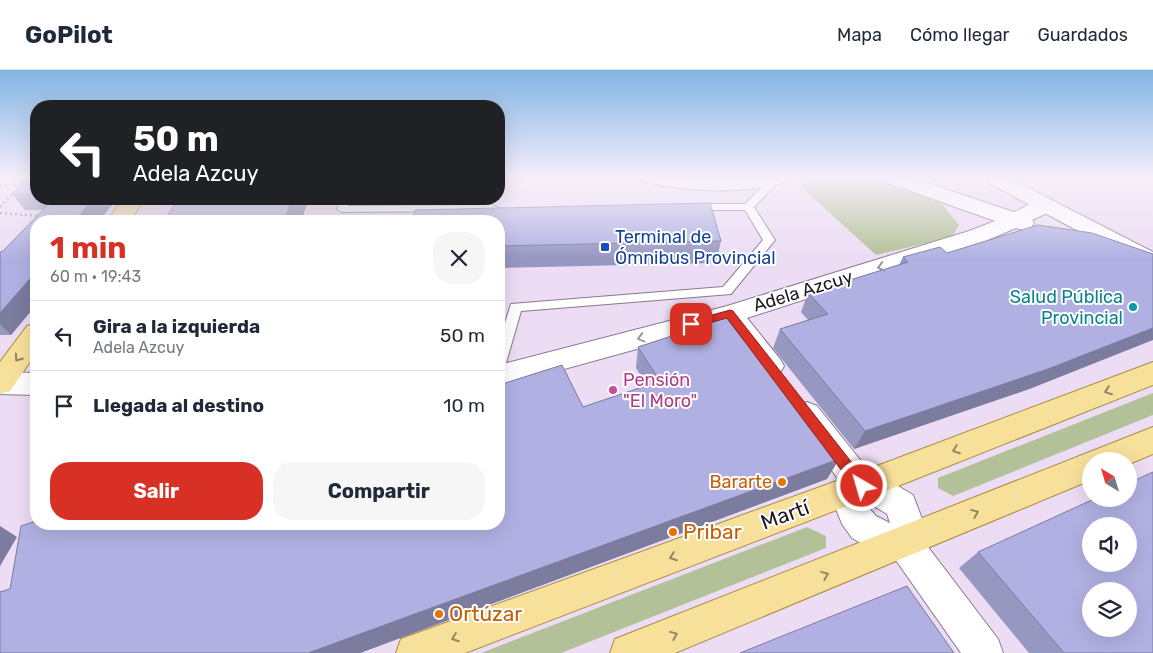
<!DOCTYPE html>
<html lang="es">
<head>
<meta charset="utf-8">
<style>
	:root { --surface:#fff; --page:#f6f6f7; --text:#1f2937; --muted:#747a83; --line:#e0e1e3; --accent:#d93025 }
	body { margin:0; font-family:Rubik,sans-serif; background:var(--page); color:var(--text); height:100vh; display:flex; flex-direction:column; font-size:19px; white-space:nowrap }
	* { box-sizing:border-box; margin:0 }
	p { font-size:16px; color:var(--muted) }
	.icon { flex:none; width:28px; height:28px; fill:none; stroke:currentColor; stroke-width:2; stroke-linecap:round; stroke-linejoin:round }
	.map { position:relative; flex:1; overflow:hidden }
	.sheet { position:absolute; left:30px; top:145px; width:475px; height:315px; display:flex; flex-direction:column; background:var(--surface); border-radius:20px; box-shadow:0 5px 20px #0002 }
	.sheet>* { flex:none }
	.hud { position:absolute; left:30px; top:30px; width:475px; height:105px; border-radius:20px; box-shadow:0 5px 20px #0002; background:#202124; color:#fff; overflow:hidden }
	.needle { width:32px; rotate:322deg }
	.buttons { position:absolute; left:1082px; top:382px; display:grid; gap:10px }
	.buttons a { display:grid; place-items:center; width:55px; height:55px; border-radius:50%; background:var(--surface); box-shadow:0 5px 20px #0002; font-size:25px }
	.pin { position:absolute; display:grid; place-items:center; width:42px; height:42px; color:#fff; margin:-21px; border-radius:10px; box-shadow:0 2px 8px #0006 }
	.me { position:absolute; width:55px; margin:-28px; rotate:322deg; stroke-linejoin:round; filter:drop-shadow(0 0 4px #0008) }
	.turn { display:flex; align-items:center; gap:18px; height:105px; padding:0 20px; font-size:22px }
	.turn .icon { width:65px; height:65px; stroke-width:2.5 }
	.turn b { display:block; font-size:35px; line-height:42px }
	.round { display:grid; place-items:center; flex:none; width:52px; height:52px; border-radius:20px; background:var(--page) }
	.summary { display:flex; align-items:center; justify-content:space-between; height:85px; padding:0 20px }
	h1 { font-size:30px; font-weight:700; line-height:38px; color:var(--accent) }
	.button { display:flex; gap:10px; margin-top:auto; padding:10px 20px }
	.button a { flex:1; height:58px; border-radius:20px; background:var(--accent); color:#fff; font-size:20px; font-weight:700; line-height:58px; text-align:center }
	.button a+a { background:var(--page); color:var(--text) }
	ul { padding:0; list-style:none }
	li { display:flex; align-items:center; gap:15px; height:70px; padding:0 20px; border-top:1px solid var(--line) }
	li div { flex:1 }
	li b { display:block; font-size:19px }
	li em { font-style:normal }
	header { display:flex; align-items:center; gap:30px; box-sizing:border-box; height:70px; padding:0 25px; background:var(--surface); border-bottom:1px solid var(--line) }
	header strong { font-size:24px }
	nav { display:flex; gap:28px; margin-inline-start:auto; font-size:18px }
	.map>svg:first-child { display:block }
	.green { fill:#b3c198 }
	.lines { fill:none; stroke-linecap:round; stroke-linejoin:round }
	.service-casing { stroke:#887990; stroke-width:2 }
	.minor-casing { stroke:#887990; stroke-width:2 }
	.secondary-casing { stroke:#887990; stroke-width:2 }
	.primary-casing { stroke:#a78d43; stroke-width:2 }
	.path { stroke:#9c91a2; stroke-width:2.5; stroke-dasharray:2 3; stroke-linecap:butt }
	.service { fill:#fff; fill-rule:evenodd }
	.minor { fill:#fff; fill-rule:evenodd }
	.secondary { fill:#fff; fill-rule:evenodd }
	.primary { fill:#f7e09a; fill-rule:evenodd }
	.wall { fill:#9798c2 }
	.shaded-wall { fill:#7b7c9e }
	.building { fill:#b0b1e2; stroke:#7b7c9e; fill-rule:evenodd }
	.oneway { stroke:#9a989b }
	.oneway2 { stroke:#958664 }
	.route { fill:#d93025; stroke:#8d1f18 }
	.transit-dot { fill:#1a4fb4; stroke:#fff; stroke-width:2 }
	.culture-dot { fill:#0f9aa8; stroke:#fff; stroke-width:2 }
	.hotel-dot { fill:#d1479c; stroke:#fff; stroke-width:2 }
	.food-dot { fill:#e8710a; stroke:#fff; stroke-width:2 }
	.labels { text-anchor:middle; stroke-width:4; stroke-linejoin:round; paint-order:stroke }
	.transit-label { font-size:18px; fill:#164399; stroke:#fff; text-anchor:start }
	.street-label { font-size:18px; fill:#1e1921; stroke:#fff }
	.culture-label { font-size:18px; fill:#0d838f; stroke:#fff; text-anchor:end }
	.hotel-label { font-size:18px; fill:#b23c85; stroke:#fff; text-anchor:start }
	.food-label { font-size:18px; fill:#c56008; stroke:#fff; text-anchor:end }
	.near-street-label { font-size:21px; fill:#1e1921; stroke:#fff }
	.near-food-label { font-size:21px; fill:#c56008; stroke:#fff; text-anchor:start }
</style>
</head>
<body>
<header>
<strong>GoPilot</strong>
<nav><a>Mapa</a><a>Cómo llegar</a><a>Guardados</a></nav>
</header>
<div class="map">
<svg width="1153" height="583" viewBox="0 0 1153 583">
	<rect width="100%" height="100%" fill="#ecdcf4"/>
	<!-- green -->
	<path class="green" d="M818,108H869L941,133L959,155L952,167L876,185L799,115Z
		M1153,323V345L953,426L938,418V408Z
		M807,457L826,466V478L561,583H481Z"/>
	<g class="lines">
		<!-- service casing -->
		<g class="service-casing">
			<path id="service" d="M771,108L781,109L754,137L775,170L731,224L521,241L506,293L504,297L499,298V272L511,234L723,217L763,170L745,140H694L689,137L694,134H745Z
				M340,129H350L348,136L493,135L498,138L493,141L342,142L337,139Z"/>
		</g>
		<!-- minor casing -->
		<g class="minor-casing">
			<path id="minor" d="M642,108H789L786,112C741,125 698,121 652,114L645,112Z
				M882,108H912L1014,142L1036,131L1044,129L1052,131L1055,136L1052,141L1032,150L1034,153L1031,158L1023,160L1016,158L985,171L747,248L780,289L784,296L780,303L770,307L760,303L724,255L499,317V295L727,236L969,161L995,151L885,112Z
				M0,302L36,303V325L0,324Z
				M807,332L817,336L873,406L898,416L913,425L924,454L922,469L998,569L1003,583H961L893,486L866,476L852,468L842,454L834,434L843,416L792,344L797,336ZM869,433L887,444L890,453L876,446L867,436Z"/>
		</g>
		<!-- secondary casing -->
		<g class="secondary-casing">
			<path id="secondary" d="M984,108H1009L1153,182V200L1145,197L987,112Z"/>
		</g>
		<!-- primary casing -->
		<g class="primary-casing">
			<path id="primary" d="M123,129H145L129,151H107Z
				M36,253V283L10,321L0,324V292L27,256Z
				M1153,292V315L873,426L465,583H396L401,569L415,564L853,405Z
				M1153,357V384L1129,394V391H1091V410L675,583H610L615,569Z"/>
		</g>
		<!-- path -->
		<path class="path" d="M0,115L20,116
			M0,137L14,122
			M0,143L39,146"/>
		<!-- service -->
		<use href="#service" class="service"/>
		<!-- minor -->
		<use href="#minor" class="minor"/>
		<!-- secondary -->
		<use href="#secondary" class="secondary"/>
		<!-- primary -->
		<use href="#primary" class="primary"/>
	</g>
	<!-- wall -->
	<path class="wall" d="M36,108V129H117L99,151H36V235L11,265H0V182H2L43,140H25L12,124Z
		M499,151L721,171L716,193L499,198Z
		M903,187L1032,318L854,379L773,278L780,259L808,250L801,242L808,223L899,195Z
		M725,246L742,268L751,265L832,369L828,377L839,389L827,409L360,583H0V522L10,519L21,456L36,451V454H499V315L562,295L583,337L647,316L636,298L638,277L687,261L688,258Z
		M978,482L1153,583H1029L959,498Z"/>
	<!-- shaded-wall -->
	<path class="shaded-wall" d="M93,129H117L99,151H81L80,145Z
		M292,129H309L301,151H284Z
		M36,202V235L11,265L0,254V243Z
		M1153,258V270L1032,318L854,379L865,361Z
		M832,369L821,390L825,372Z
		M839,389L827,409L360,583H308Z
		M0,456L17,467L0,496Z"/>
	<!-- building -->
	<path class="building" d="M27,108H36V124H12Z
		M54,129H93L80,145H87L81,151H36V202L0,243V182H2Z
		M178,129H292L284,151H164Z
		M710,133L721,171L499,176V151H301L414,146L415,140Z
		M1038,155L1092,163L1153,184V258L1048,299L865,361L780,259L828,244L808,223L908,192L903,187L940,177L947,183Z
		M725,246L742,268L751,265L832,369L825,372L839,389L308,583H0V522L10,519L21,456L36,451V454H499V315L562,295L583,337L660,311L638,277L690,260L688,258Z
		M1153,402V583H1064L978,482L1094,429H1129V413ZM1091,456H1129V494H1091ZM1091,521H1129V559H1091Z
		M907,516L954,583H740Z"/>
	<!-- one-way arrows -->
	<defs><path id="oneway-chevron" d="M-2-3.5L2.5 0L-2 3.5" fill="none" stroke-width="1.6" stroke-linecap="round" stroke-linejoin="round" transform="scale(1.25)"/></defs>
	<g class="oneway">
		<use href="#oneway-chevron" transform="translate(881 197) rotate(163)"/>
		<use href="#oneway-chevron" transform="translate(641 268) rotate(165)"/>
	</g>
	<g class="oneway2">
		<use href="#oneway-chevron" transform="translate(18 288) rotate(126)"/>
		<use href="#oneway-chevron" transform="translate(1108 321) rotate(159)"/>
		<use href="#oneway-chevron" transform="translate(956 380) rotate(159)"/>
		<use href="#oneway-chevron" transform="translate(975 443) rotate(-22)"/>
		<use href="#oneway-chevron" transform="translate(673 487) rotate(160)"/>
		<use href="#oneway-chevron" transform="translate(825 505) rotate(-22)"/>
		<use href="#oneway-chevron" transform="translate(674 565) rotate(-22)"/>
		<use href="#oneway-chevron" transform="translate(455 568) rotate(160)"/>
	</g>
	<!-- sky -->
	<linearGradient id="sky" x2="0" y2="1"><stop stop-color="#82b4e2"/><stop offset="0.57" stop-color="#f6effa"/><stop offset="1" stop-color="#f6effa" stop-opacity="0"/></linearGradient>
	<rect width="1153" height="189" fill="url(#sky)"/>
	<!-- route -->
	<path class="route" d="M730,240L733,241L867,412L869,416L867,421L862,422L857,421L727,248L691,258L686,254L687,252Z"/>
	<!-- markers -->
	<rect class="transit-dot" x="600" y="172" width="10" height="10" rx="2.5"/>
	<circle class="culture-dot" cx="1133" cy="237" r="5"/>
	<circle class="hotel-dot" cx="613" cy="320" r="5"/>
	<g class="food-dot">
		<circle cx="782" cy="412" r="5"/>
		<circle cx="673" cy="462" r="5"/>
		<circle cx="439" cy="544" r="5"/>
	</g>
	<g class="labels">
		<!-- transit labels -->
		<g class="transit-label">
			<text x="615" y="173">Terminal de<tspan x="615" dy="21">Ómnibus Provincial</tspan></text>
		</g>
		<!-- street labels -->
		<g class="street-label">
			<text transform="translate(803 221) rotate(-17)" y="6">Adela Azcuy</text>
		</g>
		<!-- culture labels -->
		<g class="culture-label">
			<text x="1123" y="233">Salud Pública<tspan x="1123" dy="21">Provincial</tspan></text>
		</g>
		<!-- hotel labels -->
		<g class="hotel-label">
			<text x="623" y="316">Pensión<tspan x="623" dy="21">"El Moro"</tspan></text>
		</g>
		<!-- food labels -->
		<g class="food-label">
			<text x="772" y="418">Bararte</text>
		</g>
		<!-- near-street labels -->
		<g class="near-street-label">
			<text transform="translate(785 445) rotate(-20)" y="7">Martí</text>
		</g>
		<!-- near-food labels -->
		<g class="near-food-label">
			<text x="683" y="469">Pribar</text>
			<text x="449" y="551">Ortúzar</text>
		</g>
	</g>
</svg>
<div class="buttons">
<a><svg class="needle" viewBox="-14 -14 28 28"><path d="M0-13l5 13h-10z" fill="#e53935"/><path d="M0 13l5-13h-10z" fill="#747a83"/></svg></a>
<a><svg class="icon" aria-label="sound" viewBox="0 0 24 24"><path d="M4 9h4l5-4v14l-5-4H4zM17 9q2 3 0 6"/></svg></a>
<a><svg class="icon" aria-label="layers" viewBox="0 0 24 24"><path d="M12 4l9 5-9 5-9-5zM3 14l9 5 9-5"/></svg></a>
</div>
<div class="pin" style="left:691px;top:254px;background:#d93025"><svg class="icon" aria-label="arrive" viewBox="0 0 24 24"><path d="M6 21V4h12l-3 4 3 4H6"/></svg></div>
<svg class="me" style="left:862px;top:416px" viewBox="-20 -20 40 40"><circle r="17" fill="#d93025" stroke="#fff" stroke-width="3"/><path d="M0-11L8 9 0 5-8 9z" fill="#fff"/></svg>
<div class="hud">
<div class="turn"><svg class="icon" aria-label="left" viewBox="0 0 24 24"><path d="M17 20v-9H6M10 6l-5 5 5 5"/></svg><div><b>50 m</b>Adela Azcuy</div></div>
</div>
<section class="sheet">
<div class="summary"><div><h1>1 min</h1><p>60 m · 19:43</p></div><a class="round"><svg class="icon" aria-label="close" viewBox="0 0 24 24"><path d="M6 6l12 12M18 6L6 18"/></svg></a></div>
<ul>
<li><svg class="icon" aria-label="left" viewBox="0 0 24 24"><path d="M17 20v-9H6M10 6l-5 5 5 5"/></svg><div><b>Gira a la izquierda</b><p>Adela Azcuy</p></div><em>50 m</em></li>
<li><svg class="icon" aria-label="arrive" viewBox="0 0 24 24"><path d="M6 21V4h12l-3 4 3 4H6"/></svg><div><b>Llegada al destino</b></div><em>10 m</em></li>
</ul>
<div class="button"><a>Salir</a><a>Compartir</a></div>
</section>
</div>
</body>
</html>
